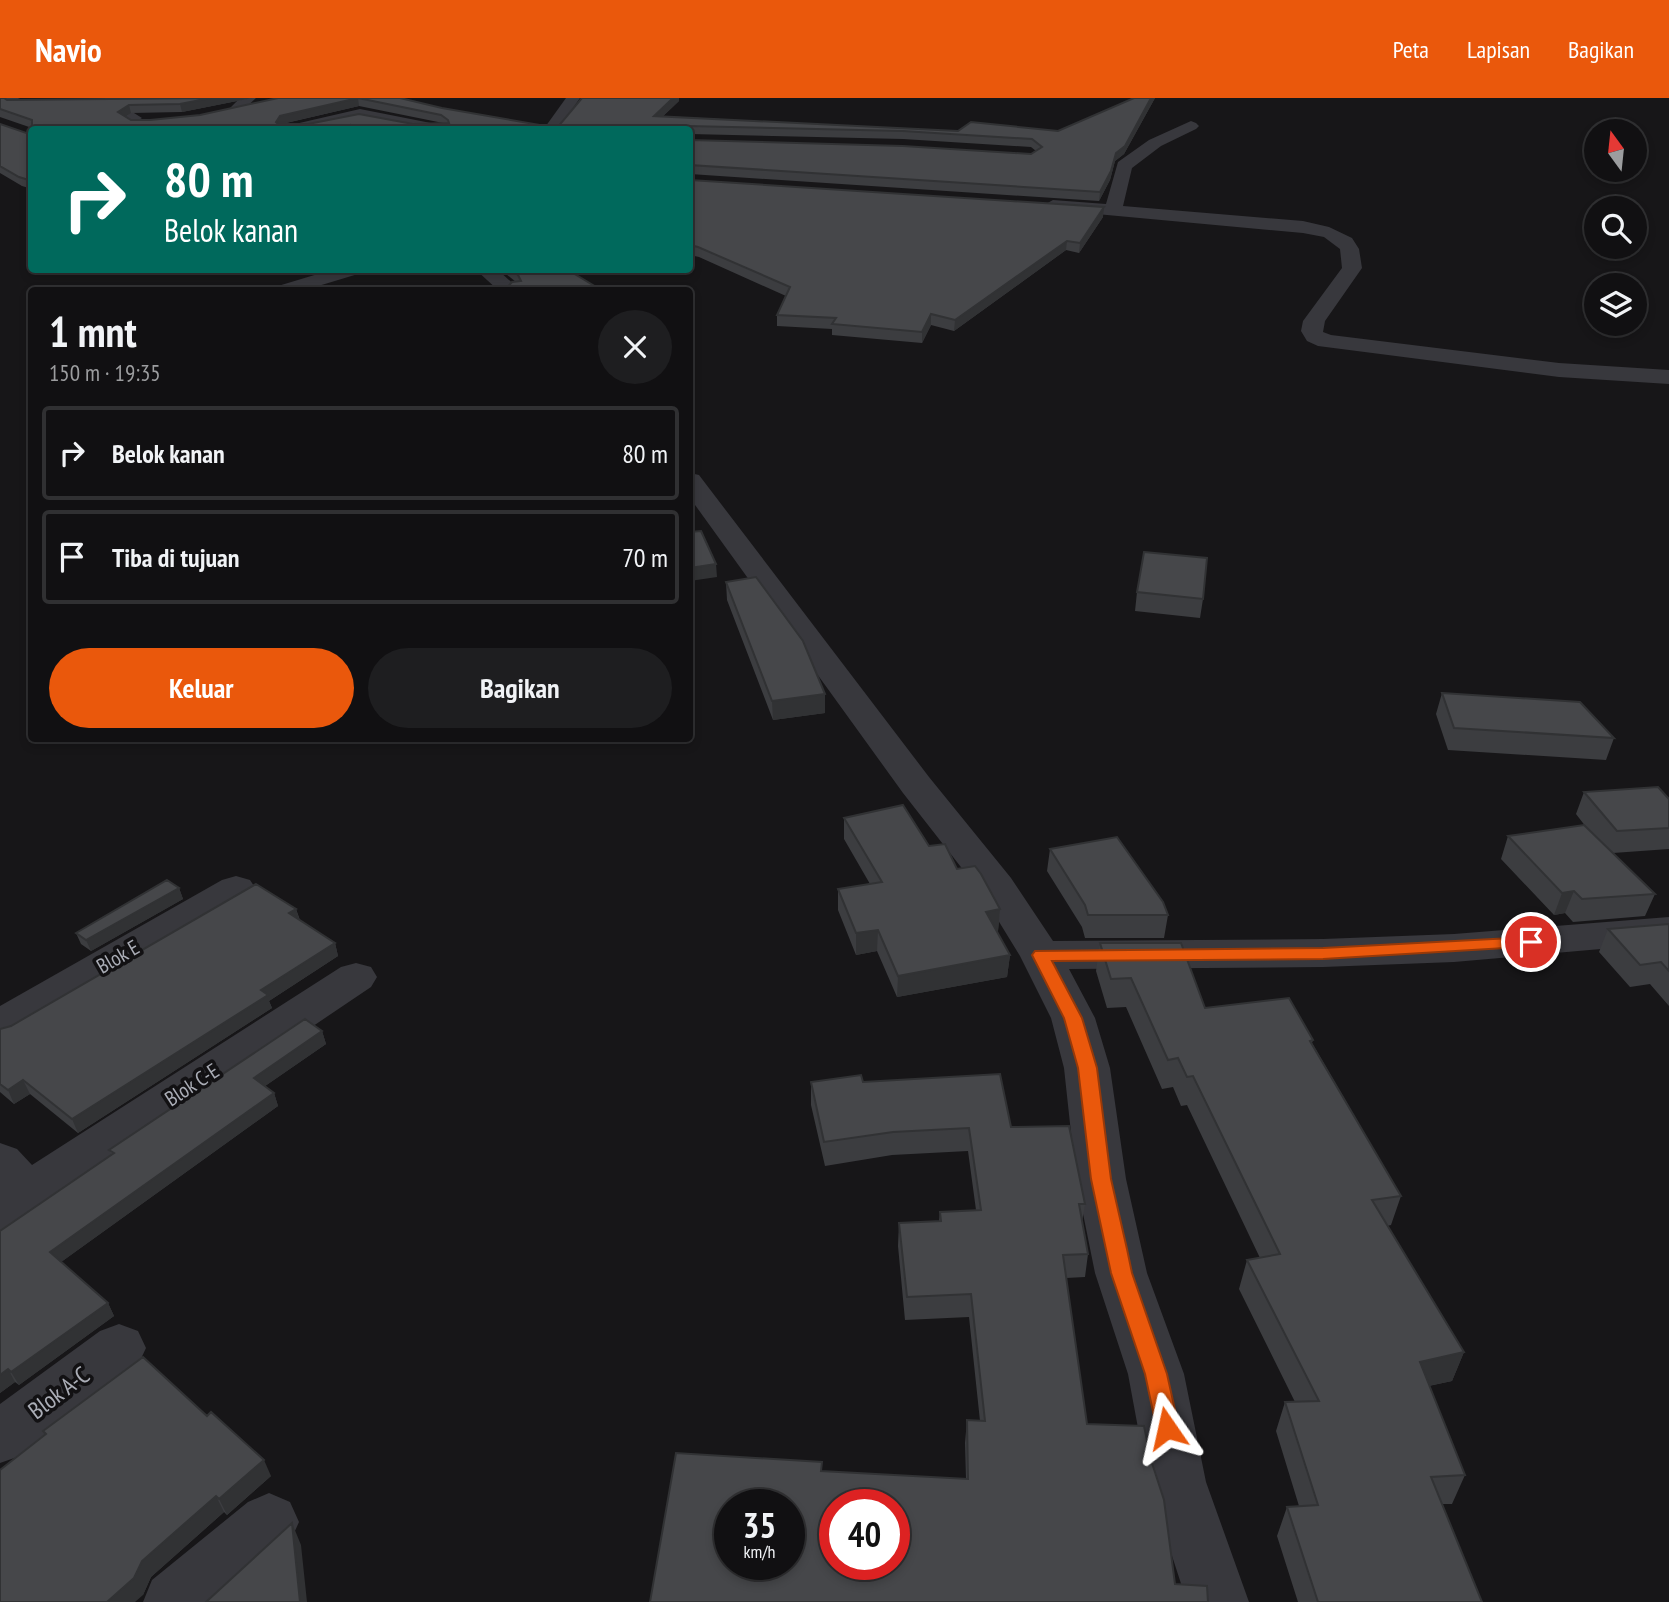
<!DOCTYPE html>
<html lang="id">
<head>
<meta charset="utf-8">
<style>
	:root { --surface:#111012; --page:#1e1e20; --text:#f1f3f6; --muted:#9c9d9f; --line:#303032; --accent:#ea580c }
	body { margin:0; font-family:"PT Sans Narrow",sans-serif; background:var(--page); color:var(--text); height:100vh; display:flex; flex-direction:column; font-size:26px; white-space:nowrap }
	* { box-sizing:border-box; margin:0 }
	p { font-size:23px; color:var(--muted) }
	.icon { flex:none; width:38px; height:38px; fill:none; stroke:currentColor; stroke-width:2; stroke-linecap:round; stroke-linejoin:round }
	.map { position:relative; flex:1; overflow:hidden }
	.drawer { position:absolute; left:28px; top:189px; width:665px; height:455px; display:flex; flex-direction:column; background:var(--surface); border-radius:7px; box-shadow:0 4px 10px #0003,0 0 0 2px var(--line) }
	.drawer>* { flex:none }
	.banner { position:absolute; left:28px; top:28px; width:665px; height:147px; border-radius:7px; box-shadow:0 4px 10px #0003,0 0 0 2px var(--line); background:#00695c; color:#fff; overflow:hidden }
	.needle { width:46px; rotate:345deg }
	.fabs { position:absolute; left:1584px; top:21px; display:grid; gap:14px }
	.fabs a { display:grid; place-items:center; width:63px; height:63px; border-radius:50%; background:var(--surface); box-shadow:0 4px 10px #0003,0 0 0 2px var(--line); font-size:35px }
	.speed { position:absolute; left:714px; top:1391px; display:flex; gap:14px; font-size:35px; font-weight:700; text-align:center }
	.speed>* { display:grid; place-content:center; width:91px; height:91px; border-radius:50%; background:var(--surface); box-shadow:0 4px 10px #0003,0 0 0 2px var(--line); line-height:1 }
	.speed small { font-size:18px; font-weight:400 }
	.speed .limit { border:10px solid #d22; background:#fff; color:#111 }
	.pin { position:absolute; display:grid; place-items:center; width:60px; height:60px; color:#fff; margin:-30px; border:4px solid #fff; border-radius:50%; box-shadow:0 2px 7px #0007 }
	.me { position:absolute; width:77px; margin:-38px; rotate:349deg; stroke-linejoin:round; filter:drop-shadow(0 0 5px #0008) }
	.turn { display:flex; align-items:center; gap:24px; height:147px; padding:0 21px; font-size:32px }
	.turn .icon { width:91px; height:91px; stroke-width:2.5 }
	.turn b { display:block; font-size:49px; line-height:60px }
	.round { display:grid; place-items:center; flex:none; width:74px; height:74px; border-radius:37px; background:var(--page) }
	.headline { display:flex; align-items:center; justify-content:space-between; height:119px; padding:0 21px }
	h1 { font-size:42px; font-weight:800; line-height:52px }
	.primary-button { display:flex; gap:14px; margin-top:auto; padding:14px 21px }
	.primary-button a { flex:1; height:80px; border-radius:42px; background:var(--accent); color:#fff; font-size:28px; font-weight:800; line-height:80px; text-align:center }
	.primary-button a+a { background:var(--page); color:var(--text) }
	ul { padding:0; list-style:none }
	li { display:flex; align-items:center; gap:21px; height:94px; margin:0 14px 10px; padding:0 7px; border:4px solid var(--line); border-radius:7px }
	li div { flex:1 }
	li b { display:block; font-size:26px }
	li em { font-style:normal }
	header { display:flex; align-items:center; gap:42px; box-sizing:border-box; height:98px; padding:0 35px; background:var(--accent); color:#fff }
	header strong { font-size:33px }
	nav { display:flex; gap:38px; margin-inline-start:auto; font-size:24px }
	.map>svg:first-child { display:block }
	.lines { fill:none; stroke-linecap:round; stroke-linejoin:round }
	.minor { fill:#38383d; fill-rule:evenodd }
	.wall { fill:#3c3d40; fill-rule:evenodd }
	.shaded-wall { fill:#313234 }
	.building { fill:#46474a; stroke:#313234; stroke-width:2; fill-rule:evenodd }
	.route { fill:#ea580c; stroke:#983908; stroke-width:2 }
	.labels { text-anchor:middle; stroke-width:7; stroke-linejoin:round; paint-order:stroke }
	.street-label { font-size:21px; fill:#aaadb6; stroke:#121113 }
	.near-street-label { font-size:24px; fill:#aaadb6; stroke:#121113 }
</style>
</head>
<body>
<header>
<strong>Navio</strong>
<nav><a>Peta</a><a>Lapisan</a><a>Bagikan</a></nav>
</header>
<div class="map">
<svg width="1669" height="1504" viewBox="0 0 1669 1504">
	<rect width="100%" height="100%" fill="#171618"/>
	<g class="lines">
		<!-- minor -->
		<path class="minor" d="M0,0H18L50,15H134L142,20L134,25H47L1,3Z
			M240,0H256L242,13H232L230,10Z
			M566,0H580L558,32H543Z
			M360,11L441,27L448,32H415L360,21L310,32H280L282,29Z
			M1191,23L1196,25L1199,28L1196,31L1161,48L1132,70L1123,108L1303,123L1329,129L1352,140L1359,151L1362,170L1325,223L1323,234L1331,237L1559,265L1669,272V286L1559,279L1318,248L1307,243L1301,233L1303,223L1342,170L1340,151L1324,139L1303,135L1053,112L1044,107L1053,102L1106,106L1118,64L1149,42Z
			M331,172H361L358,176L305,192H275L278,188Z
			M476,172H498L520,192H498Z
			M690,375L699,377L929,679L1011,780L1053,843L1323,841L1454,836L1669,819V845L1454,864L1323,869L1069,871L1095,920L1110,970L1126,1081L1147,1175L1184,1276L1206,1384L1249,1504H1187L1148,1384L1128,1276L1095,1175L1076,1081L1064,970L1051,920L1020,858L982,796L903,695L690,400Z
			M236,778L250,782L256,791L250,800L16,939L0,944V908L222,782Z
			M356,865L371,869L377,879L371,889L18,1127L0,1133V1045L17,1051L32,1067L341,869Z
			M119,1226L138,1233L146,1250L138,1267L20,1358L0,1365V1306L100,1233Z
			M269,1395L290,1404L299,1424L290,1444L222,1504H143L152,1482L248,1404Z"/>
	</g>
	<!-- wall -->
	<path class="wall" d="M0,0L7,2L252,0L182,14L131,15L126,19L131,22H150L200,17L278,0H400L442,10L557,30L679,3L663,18L958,33H1058L1134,0H1155L1124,56L1115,63L1110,82L1099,103L690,76V42L1031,56L1036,53L1031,49L903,41L690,36V32H32V30L0,19ZM359,8L443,25V26H282Z
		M0,26L29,36L32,34V91L22,88L0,75Z
		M690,82L1103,119L1079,155L1066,152L954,233L931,227L922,245L832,237V231L777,228V217L786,198L699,159L690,157Z
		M385,172H414L398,176Z
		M501,172H568L601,192L516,184Z
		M726,484L825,615L773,622L727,502Z
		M1137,494L1203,501L1200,520L1135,513Z
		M1442,595L1614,640L1606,662L1448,652L1436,616Z
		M1584,694L1669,701V751L1613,755L1655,796L1645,818L1573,824L1565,815L1554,817L1501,761L1508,738L1586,729L1576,716Z
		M844,720L929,748L957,771L1000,811L998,833H996L1010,857L1007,879L897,899L877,853L856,857L838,812V791L870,786L844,741Z
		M1050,751L1168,817L1164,840H1085L1082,829L1047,773Z
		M179,790L183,801L91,853L81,846L76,835Z
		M296,811L300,822L335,845L338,858L269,903L272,910L78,1035L30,996L14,1006L0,994V931L11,928Z
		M1669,826V908L1650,886L1630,889L1599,854L1608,831Z
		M1100,845L1205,910L1313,942L1312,945L1401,1098L1391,1127L1387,1128L1464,1254L1452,1283L1429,1288L1465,1377L1452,1406H1442L1482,1504H1298L1277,1438L1287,1409L1299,1408L1276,1333L1285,1304H1295L1239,1191L1247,1162L1260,1160L1187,1007L1181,1008L1173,989L1162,991L1126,909L1107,910L1096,873Z
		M322,933L326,946L265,988L274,995L278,1008L61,1164L108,1205L114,1218L19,1287L15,1284L0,1295V1133L112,1057L109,1052Z
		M811,984H863L1011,1029L1085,1106L1082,1124L1088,1156L1085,1179L1066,1180L1087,1326L1144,1328L650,1504L822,1364V1373L966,1381L965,1345L967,1322L980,1323L969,1219L905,1222L898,1148L899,1125L939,1123L940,1114L976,1112L968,1053L892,1057L825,1068L811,1007Z
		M43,1333L271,1378L227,1417L224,1414L151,1479L143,1497Z"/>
	<!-- shaded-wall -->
	<path class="shaded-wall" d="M211,0H252L182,14L180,6Z
		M358,0L359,8L281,26L278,32L276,24L280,18Z
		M673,0H679V3L655,26L654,18Z
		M1151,0H1155L1124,56L1115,63L1110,82L1099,103L1100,94L1116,55Z
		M129,7L131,15L120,22L118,14Z
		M350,27V32H331Z
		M1104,109L1103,119L1079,155L1080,145Z
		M1067,143L1066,152L954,233L955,222Z
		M397,172H414L398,176Z
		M931,216V227L922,245V234Z
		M716,466L717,479L690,483V470Z
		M825,596V615L773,622L772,603Z
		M179,790L183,801L91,853L86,842Z
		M1574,793L1565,815L1554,817L1562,795Z
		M296,811L300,824L289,815Z
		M1000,811L998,833L985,835L986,814Z
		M878,832L877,853L856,857V835Z
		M335,845L338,858L269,903L272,910L78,1035L72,1021L261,892Z
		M1010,857L1007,879L897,899L898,878Z
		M322,933L326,946L258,993L254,980Z
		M23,982L30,996L14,1006L8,992Z
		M274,995L278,1008L57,1167L50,1154Z
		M108,1205L114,1218L19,1287L11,1274Z
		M1464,1254L1452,1283L1408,1292L1420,1264Z
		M8,1271L15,1284L0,1295V1277Z
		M264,1362L271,1378L227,1417L219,1401Z
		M216,1398L224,1414L151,1479L143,1497L135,1504H107L142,1463Z
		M292,1425L301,1447L307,1504H300Z"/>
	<!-- building -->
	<path class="building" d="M0,0H4L7,2L211,0L180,6L129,7L118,14L131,22H150L200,17L278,0H400L442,10L557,30L582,0H673L654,18L958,33L971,24L1058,33L1134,0H1151L1125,48L1116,55L1111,73L1100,94L690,67V42L903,48L1031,56L1042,49L1032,41L903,33L688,28L687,32H351L350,27L331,32H32V22L0,11ZM358,0L441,17L448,22L449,25L413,26L359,16L308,26H278L276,24L280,18Z
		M0,26L29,36L32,34V83L19,79L0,68Z
		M690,82L1104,109L1080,145L1067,143L955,222L931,216L922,234L832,226L836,220L777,217L790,189L698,149L690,147Z
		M512,172H568L601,192H505L512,184L521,183L518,177Z
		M701,433L716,466L690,470V434Z
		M1144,454L1207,460L1203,501L1137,494Z
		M756,479L803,543L825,596L772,603L726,484Z
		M1442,595L1580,604L1614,640L1454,630Z
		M1658,689L1669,701V730L1617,733L1584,694Z
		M903,707L929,748L945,746L957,771L975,768L981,776L1000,811L986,814L1010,857L898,878L878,832L856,835L838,791L882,784L844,720Z
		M1584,727L1655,796L1582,801L1574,793L1562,795L1508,738Z
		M1117,739L1163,804L1168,817H1088L1085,807L1050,751Z
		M167,782L179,790L86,842L76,835Z
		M256,786L296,811L289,815L335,845L261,892L268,897L72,1021L23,982L8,992L0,986V931L11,928Z
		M1669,826V873L1661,864L1640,867L1608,831Z
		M1100,845H1181L1205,910L1289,900L1313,942L1310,943L1401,1098L1372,1102L1464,1254L1420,1264L1465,1377L1431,1379L1482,1504H1318L1287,1409L1318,1407L1285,1304L1319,1303L1247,1162L1280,1156L1193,978L1187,979L1178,960L1168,962L1131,880L1111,881Z
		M305,921L322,933L254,980L274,995L50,1154L108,1205L11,1274L8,1271L0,1277V1133L114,1055L109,1052Z
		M1000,976L1011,1029L1069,1028L1085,1106H1079L1088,1156L1063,1157L1087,1326L1144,1328L1151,1362L1164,1402L1175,1486L1207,1488L1208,1504H650L676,1355L822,1364L821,1373L968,1381L967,1322L985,1323L971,1196L907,1199L899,1125L941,1123L940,1114L981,1112L969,1030L893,1034L824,1044L811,984L861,977L863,984ZM730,1407H789V1466H730ZM835,1407H894V1466H835Z
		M143,1259L207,1318L211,1314L264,1362L219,1401L216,1398L142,1463L134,1480L107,1504H0V1372L46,1336L43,1333Z
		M292,1425L300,1504H206Z"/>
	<!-- route -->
	<path class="route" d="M1531,839L1537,840L1540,844L1537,848L1323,861L1052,863L1082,920L1097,970L1111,1081L1127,1151L1132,1175L1167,1276L1179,1330L1175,1337L1167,1340L1158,1337L1145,1276L1111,1175L1091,1081L1078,970L1064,920L1032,857L1035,853L1323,850Z"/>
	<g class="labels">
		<!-- street labels -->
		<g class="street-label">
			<text transform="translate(118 859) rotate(-30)" y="7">Blok E</text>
			<text transform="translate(192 987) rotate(-33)" y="7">Blok C-E</text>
		</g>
		<!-- near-street labels -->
		<g class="near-street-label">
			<text transform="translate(59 1295) rotate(-37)" y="8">Blok A-C</text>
		</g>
	</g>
</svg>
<div class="fabs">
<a><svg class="needle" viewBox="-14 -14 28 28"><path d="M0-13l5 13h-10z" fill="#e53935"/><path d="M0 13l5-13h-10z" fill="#9c9d9f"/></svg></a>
<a><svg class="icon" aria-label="search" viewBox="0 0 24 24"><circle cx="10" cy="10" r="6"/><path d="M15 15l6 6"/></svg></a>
<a><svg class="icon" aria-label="layers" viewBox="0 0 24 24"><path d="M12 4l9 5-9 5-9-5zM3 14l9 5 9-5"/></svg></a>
</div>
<div class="speed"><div>35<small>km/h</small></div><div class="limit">40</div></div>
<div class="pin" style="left:1531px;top:844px;background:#d93025"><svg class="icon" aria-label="arrive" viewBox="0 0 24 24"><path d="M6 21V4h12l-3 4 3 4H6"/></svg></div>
<svg class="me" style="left:1167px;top:1330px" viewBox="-20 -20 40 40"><path d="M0-17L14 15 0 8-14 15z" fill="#ea580c" stroke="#fff" stroke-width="4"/></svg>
<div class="banner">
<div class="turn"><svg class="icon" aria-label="right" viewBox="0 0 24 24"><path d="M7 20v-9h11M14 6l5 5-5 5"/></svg><div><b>80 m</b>Belok kanan</div></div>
</div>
<section class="drawer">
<div class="headline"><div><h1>1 mnt</h1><p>150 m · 19:35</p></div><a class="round"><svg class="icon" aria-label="close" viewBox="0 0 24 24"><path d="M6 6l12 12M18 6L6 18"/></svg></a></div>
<ul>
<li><svg class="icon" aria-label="right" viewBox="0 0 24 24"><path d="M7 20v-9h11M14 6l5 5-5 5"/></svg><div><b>Belok kanan</b></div><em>80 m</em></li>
<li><svg class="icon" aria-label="arrive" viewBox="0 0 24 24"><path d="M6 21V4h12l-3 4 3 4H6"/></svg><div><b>Tiba di tujuan</b></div><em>70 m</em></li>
</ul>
<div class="primary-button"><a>Keluar</a><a>Bagikan</a></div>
</section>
</div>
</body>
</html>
